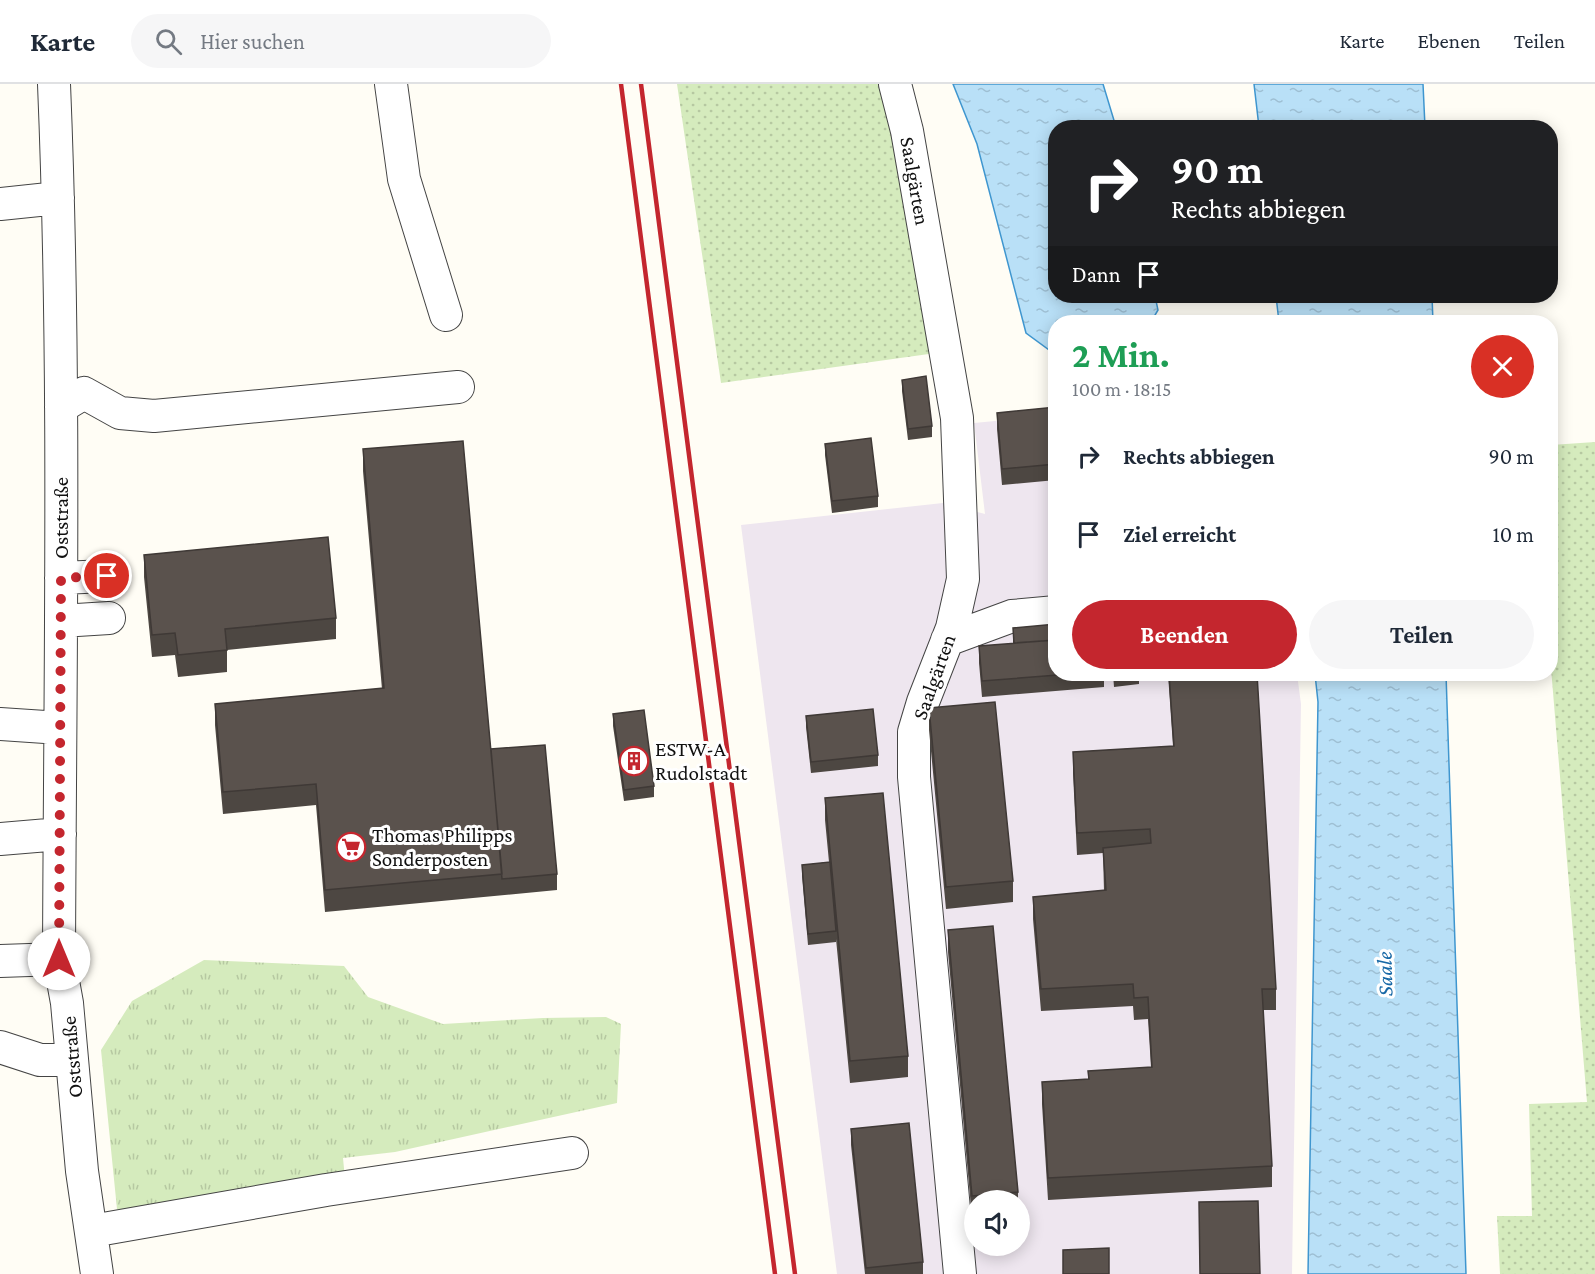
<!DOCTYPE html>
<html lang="de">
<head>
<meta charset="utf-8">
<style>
	:root { --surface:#fff; --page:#f6f6f7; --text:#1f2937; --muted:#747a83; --line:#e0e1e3; --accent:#c4262e }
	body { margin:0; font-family:"Crimson Pro",serif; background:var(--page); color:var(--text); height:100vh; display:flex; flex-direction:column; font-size:22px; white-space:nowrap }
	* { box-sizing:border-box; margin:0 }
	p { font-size:20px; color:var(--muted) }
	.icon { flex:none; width:33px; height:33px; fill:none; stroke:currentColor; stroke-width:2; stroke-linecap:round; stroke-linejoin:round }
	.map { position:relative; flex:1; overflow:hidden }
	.side { position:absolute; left:1048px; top:231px; width:510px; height:366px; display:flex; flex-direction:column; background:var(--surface); border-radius:24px; box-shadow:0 3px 15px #0003 }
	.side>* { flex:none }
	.hud { position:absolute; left:1048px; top:36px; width:510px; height:183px; border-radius:24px; box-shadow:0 3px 15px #0003; background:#202124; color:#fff; overflow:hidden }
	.buttons { position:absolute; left:964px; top:1106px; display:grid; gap:12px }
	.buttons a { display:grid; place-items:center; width:66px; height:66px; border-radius:50%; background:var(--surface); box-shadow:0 3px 15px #0003; font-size:30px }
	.pin { position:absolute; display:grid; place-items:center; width:51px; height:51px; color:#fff; margin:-26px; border:3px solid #fff; border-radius:50%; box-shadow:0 2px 6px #0007 }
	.me { position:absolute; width:66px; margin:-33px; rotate:0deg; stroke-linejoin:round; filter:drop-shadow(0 0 4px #0008) }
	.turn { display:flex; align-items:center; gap:21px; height:126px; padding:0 24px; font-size:27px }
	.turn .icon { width:78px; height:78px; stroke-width:2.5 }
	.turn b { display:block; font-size:42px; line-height:51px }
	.then { display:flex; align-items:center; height:57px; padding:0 24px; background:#0003; gap:12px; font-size:22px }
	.round { display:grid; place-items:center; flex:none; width:63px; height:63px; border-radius:32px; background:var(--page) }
	.headline { display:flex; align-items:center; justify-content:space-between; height:102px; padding:0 24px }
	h1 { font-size:36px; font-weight:700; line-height:45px; color:#1e9e55 }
	.primary-button { display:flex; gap:12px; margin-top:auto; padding:12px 24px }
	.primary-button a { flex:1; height:69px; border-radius:36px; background:var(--accent); color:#fff; font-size:24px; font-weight:700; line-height:69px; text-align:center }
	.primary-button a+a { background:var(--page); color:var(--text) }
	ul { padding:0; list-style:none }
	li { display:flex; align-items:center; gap:18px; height:78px; padding:0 24px }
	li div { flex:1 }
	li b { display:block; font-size:22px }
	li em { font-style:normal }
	header { display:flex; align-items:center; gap:36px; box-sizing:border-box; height:84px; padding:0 30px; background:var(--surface); border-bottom:2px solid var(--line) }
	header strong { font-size:28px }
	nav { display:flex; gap:33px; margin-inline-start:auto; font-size:21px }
	.search { width:420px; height:54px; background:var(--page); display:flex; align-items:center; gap:15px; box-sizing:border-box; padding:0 21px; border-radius:33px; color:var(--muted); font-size:22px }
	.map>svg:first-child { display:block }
	.industrial { fill:#eee6ef; fill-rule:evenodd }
	.grass { fill:url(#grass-tufts) }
	.garden { fill:url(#garden-dots) }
	.water { fill:url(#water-ripples); stroke:#3f96cf; stroke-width:1.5 }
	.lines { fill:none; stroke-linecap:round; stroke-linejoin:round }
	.minor-casing { stroke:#444; stroke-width:34 }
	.minor { stroke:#fff; stroke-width:32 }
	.rail { stroke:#c4262e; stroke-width:4.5 }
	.wall { fill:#4d4742 }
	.building { fill:#5a524d; stroke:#3f3936; stroke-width:1.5 }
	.route { stroke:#c4262e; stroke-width:10; stroke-dasharray:0 18 }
	.labels { text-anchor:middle; stroke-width:6; stroke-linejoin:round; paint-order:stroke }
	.street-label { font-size:21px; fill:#111; stroke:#fff }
	.poi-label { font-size:21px; fill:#111; stroke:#fff; text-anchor:start }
	.water-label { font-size:22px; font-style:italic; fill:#1768a6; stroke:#fff }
</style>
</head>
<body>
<header>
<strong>Karte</strong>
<div class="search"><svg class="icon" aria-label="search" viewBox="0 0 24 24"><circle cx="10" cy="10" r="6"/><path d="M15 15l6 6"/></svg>Hier suchen</div>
<nav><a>Karte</a><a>Ebenen</a><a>Teilen</a></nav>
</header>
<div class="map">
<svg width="1595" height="1190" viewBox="0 0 1595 1190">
	<defs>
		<pattern id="grass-tufts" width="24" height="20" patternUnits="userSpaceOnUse" patternTransform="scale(1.5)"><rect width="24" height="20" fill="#d5ebbd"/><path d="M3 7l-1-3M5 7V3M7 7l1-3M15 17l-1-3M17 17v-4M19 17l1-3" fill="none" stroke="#b6c8a1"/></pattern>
		<pattern id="garden-dots" width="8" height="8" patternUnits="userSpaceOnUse" patternTransform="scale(1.5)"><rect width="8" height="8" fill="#d5ebbd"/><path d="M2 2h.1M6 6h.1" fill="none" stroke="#b6c8a1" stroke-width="1.8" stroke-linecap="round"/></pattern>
		<pattern id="water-ripples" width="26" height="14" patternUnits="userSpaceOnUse" patternTransform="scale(1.5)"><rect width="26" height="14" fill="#b9e0f7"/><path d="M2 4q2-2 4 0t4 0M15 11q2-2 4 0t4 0" fill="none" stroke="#9ebfd3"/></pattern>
	</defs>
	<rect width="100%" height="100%" fill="#fffdf5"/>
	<!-- industrial -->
	<path class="industrial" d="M1056,331V590H1297L1301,620L1292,1190H837L741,441L943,419L985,430L974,339ZM975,1116H1020V1161H975Z"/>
	<!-- grass -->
	<path class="grass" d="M204,876L344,882L368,913L443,940L543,934L606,933L621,940L617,1019L395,1068L343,1074L345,1095L136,1129L117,1125L101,966L132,917Z"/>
	<!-- garden -->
	<path class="garden" d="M677,0H879L908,116L936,269L721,299Z
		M1595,358V1190H1500L1497,1132H1532L1529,1020L1587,1018L1551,584V361Z"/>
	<!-- water -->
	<path class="water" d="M953,0H1103L1116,43L1056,44V212H1155L1158,226L1151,238H1056V271L1026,249L977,60Z
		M1254,0H1423L1425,43H1259Z
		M1276,212H1432L1433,238H1279Z
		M1315,590H1446L1466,1190H1308L1318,618Z"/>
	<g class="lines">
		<!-- minor casing -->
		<g class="minor-casing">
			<path id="minor" d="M54,0C66,291 60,583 59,875L67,919L82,1087L97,1190
				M391,0L404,95L446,231
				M895,0L907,47L957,334L963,495L952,544L923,618L914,648V693L960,1190
				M0,120L58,114
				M61,323L84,309L120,329L154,332L458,303
				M61,494L107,492
				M61,537L109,534
				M947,556L1012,532L1056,528
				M0,640L60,644
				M0,755L60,750
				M0,877L59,875
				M0,963L40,976H72
				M92,1147L326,1106L572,1069"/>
		</g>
		<!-- minor -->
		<use href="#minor" class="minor"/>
		<!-- rail -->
		<path class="rail" d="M621,0L775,1190
			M641,0L795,1190"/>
	</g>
	<!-- wall -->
	<path class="wall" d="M902,296L932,342V353L908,356L902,307Z
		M1056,323V396L1002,401L997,345V329Z
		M825,360L878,412V423L832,429L825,371Z
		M363,365L491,665L557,790V806L325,828L316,721L223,730L215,641V620L382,605L363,387Z
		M144,471L336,534V555L227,566V588L178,593L175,571L152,573L144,493Z
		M1013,544L1056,590H1104V603L982,613L979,579V562L1013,560Z
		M1113,590H1139V600L1114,603Z
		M1168,590H1257L1276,905V926H1263L1272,1082V1103L1048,1116L1042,1020V998L1088,995V987L1151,983L1148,935L1134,936L1133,922L1041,927L1033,835V813L1104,807L1103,769L1077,771L1073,689V668L1173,662Z
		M929,624L1013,797V818L946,825L929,646Z
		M613,630L654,702V713L624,717L613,642Z
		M806,632L878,671V682L811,689L806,643Z
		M825,714L908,972V993L850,999L836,855V858L808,861L802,792V781L829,778L825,736Z
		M948,846L1018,1108V1116H975V1133L972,1134L948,868Z
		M851,1045L923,1178V1190H865L851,1061Z"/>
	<!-- building -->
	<path class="building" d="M926,292L932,342L908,345L902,296Z
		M1056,323V380L1002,385L997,329Z
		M871,354L878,412L832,417L825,360Z
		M463,357L502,790L325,806L316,700L223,708L215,620L384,604L363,365Z
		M328,453L336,534L225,545L227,566L178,571L175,549L152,551L144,471Z
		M1056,540V556L1014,559L1013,544Z
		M1056,556V590H1071L982,597L979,562Z
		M1113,590H1135L1114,591Z
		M1169,590H1257L1276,905H1262L1272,1082L1048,1094L1042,998L1089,995L1088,987L1152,983L1148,913L1134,914L1133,900L1041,905L1033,813L1106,806L1103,764L1151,759L1150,745L1077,749L1073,668L1174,662Z
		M995,618L1013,797L946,803L929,624Z
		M873,625L878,671L811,678L806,632Z
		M644,626L654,702L624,706L613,630Z
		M545,661L557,790L502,795L491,665Z
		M883,709L908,972L850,977L825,714Z
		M830,778L836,847L808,850L802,781Z
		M993,842L1018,1108L972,1112L948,846Z
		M909,1039L923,1178L866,1184L851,1045Z
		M1258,1117L1260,1190H1200L1199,1118Z
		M1109,1164V1190H1063V1166Z"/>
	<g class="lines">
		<!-- route -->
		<path class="route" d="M59,875L61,494L107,492"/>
	</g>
	<!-- icons -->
	<defs>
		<g id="building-ring" transform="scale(1.5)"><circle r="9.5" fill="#fff" stroke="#c4262e" stroke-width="1.5"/><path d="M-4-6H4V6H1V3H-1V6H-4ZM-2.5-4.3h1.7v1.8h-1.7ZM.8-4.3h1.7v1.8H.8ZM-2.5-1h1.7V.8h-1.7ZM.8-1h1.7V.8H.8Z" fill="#c4262e"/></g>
		<g id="supermarket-ring" transform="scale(1.5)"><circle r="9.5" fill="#fff" stroke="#c4262e" stroke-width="1.5"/><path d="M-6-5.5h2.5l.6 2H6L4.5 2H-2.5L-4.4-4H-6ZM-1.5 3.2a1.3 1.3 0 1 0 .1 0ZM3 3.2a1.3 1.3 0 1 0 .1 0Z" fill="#c4262e"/></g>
	</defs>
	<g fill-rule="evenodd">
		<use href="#building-ring" x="634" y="677"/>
		<use href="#supermarket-ring" x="351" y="763"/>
	</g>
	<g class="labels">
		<!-- street labels -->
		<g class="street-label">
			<text transform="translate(915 97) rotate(80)" y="7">Saalgärten</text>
			<text transform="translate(61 434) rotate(-90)" y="7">Oststraße</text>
			<text transform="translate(934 593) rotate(-70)" y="7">Saalgärten</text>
			<text transform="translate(72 973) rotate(-95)" y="7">Oststraße</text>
		</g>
		<!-- poi labels -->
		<g class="poi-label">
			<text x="655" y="672">ESTW-A<tspan x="655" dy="24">Rudolstadt</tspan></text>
			<text x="372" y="758">Thomas Philipps<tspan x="372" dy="24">Sonderposten</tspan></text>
		</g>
		<!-- water labels -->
		<g class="water-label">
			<text transform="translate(1384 890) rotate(-91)" y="8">Saale</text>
		</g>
	</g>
</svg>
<div class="buttons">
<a><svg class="icon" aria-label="sound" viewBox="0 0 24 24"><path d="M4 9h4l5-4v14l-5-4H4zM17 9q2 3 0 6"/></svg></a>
</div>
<div class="pin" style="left:107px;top:492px;background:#d93025"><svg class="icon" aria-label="arrive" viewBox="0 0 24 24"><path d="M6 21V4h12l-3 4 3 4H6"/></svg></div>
<svg class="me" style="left:59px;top:875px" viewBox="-20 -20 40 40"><circle r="19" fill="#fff"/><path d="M0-13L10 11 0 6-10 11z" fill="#c4262e"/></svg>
<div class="hud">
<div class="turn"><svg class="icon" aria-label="right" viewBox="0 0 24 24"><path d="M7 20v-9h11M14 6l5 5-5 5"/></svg><div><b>90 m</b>Rechts abbiegen</div></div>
<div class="then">Dann<svg class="icon" aria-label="arrive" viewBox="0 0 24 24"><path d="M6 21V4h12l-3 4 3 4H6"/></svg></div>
</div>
<section class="side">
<div class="headline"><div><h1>2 Min.</h1><p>100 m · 18:15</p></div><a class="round" style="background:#d93025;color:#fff"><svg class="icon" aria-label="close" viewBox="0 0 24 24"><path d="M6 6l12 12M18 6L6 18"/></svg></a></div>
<ul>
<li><svg class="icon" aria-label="right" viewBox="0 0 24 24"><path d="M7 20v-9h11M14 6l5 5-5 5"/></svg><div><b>Rechts abbiegen</b></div><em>90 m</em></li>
<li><svg class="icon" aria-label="arrive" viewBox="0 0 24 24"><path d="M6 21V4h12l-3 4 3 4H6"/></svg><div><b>Ziel erreicht</b></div><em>10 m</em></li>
</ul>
<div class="primary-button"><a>Beenden</a><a>Teilen</a></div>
</section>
</div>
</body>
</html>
